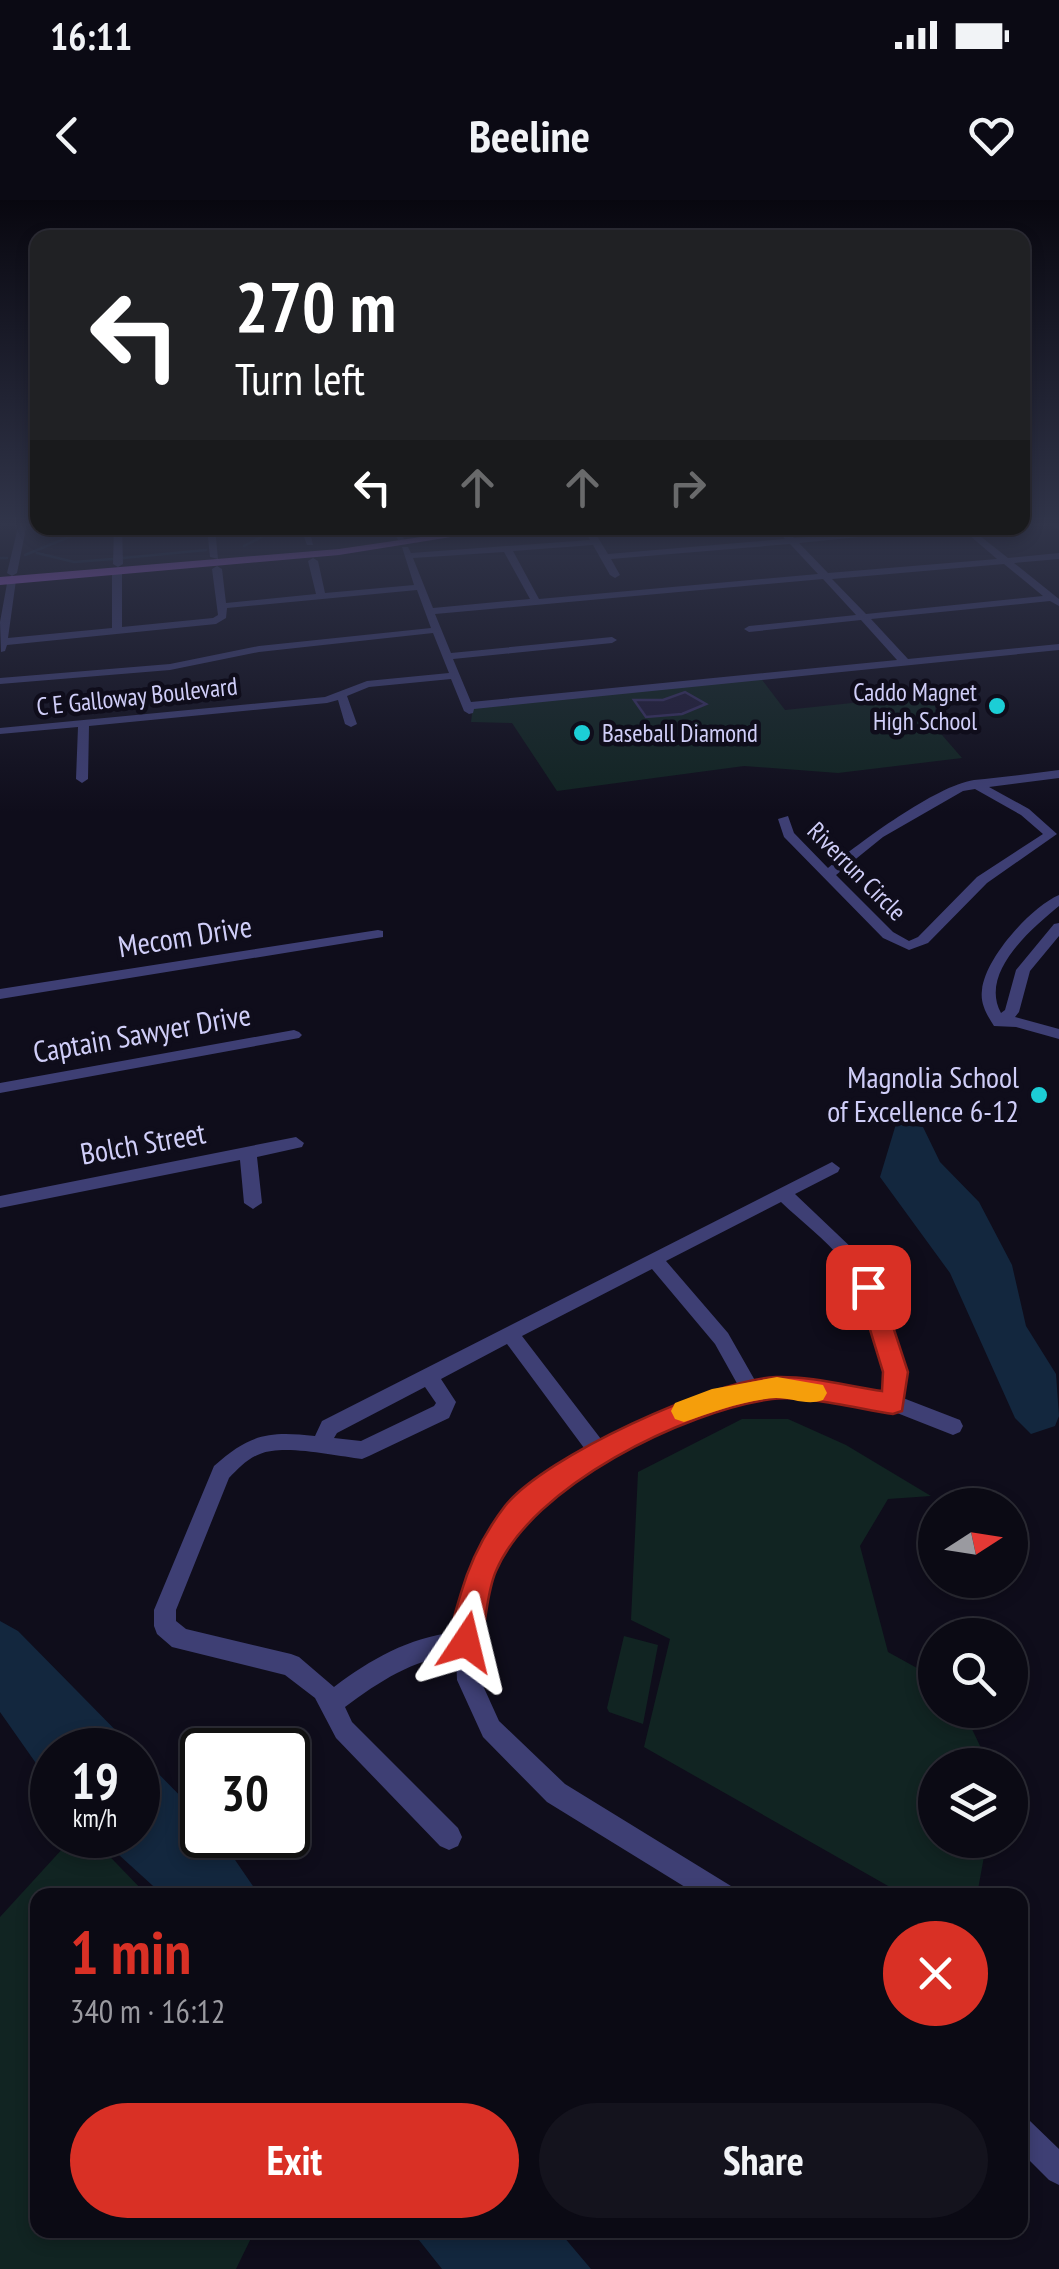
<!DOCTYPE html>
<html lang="en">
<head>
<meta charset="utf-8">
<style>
	:root { --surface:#0b0a14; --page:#14131d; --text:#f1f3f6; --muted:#9a9aa0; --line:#2b2b34; --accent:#d93025 }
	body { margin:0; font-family:"PT Sans Narrow",sans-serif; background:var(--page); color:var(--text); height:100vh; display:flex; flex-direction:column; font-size:38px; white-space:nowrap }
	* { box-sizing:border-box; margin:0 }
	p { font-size:32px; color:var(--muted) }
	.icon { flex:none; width:55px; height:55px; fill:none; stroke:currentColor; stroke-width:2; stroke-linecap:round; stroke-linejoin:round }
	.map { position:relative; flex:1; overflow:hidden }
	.drawer { position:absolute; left:30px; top:1688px; width:998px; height:350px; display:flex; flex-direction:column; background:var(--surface); border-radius:20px; box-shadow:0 5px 15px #0003,0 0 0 2px var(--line) }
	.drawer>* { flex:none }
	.top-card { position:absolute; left:30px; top:30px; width:1000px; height:305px; border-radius:20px; box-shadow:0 5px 15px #0003,0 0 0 2px var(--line); background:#202124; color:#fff; overflow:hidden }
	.needle { width:65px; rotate:78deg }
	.buttons { position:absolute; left:918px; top:1288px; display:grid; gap:20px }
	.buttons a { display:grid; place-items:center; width:110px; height:110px; border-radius:50%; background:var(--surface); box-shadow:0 5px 15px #0003,0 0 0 2px var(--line); font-size:50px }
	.speed { position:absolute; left:30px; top:1528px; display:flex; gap:20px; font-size:50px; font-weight:700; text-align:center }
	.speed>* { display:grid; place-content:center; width:130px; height:130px; border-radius:50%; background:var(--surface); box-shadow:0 5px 15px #0003,0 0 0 2px var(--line); line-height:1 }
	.speed small { font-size:25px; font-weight:400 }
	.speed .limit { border:5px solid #111; border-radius:15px; background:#fff; color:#111 }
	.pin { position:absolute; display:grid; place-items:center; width:85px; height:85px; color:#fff; margin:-42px; border-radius:20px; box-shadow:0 5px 15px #0006 }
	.me { position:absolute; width:110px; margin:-55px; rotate:10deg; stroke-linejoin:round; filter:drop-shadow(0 0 8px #0008) }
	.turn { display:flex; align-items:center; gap:35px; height:210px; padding:0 40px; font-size:45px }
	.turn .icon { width:130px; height:130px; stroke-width:2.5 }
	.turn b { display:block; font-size:70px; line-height:85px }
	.lanes { display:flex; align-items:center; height:95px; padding:0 40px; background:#0003; justify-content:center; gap:50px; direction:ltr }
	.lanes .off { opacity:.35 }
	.round { display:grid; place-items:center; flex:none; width:105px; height:105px; border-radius:52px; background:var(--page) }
	.head { display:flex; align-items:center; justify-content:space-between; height:170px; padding:0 40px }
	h1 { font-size:60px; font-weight:600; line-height:75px; color:var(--accent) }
	.action { display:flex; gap:20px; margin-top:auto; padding:20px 40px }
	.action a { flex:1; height:115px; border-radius:60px; background:var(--accent); color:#fff; font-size:40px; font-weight:600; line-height:115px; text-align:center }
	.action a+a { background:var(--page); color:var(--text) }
	.status { display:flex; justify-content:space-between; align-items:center; height:70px; padding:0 50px; background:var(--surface); direction:ltr }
	.status svg { height:28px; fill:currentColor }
	header { display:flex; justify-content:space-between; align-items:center; height:130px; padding:0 40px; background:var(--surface); font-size:45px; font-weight:600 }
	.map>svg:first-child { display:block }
	.green { fill:#112422 }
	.water { fill:#13273e }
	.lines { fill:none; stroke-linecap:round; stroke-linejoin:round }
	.stream { stroke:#13273e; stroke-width:2.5 }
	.building { fill:#201c39; stroke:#383162; stroke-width:2.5 }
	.minor { fill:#3e3f74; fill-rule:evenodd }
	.major { fill:#b063ea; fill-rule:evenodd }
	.route { fill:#d93025; stroke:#8d1f18; stroke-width:2.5 }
	.slow { fill:#f59e0b }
	.poi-dot { fill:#1cced6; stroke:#0f0d1b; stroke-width:4 }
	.labels { text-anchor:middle; stroke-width:9; stroke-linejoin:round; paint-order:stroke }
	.far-poi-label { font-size:25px; fill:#d0cef8; stroke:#0f0d1b; text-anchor:end }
	.far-street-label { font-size:25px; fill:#d0cef8; stroke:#0f0d1b }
	.street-label { font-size:30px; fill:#d0cef8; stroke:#0f0d1b }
	.poi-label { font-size:30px; fill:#d0cef8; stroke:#0f0d1b; text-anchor:end }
</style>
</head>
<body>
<div class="status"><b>16:11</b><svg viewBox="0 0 49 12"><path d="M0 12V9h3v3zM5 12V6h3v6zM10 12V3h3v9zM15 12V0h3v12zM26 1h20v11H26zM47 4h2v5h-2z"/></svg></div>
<header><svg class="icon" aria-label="back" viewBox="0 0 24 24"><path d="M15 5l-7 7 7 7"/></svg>Beeline<svg class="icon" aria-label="heart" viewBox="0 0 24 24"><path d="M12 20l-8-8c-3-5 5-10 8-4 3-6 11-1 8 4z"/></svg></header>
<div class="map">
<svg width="1059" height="2069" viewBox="0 0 1059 2069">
	<rect width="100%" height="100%" fill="#0f0d1b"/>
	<!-- green -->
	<path class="green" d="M760,477L785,510L929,495L935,502L936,528L962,558L838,573L744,566L557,591L512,523L471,522L473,506Z
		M742,1219H788L846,1245L931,1296L888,1299L860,1346L888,1452L935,1478V1510H963L989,1565H935V1640H987L977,1695H904L644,1547L670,1439L631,1420L638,1272Z
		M624,1436L658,1445L643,1524L609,1512L607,1508Z
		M75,1635H89L147,1695H38V2030H255L236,2069H0V1717Z"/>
	<!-- water -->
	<path class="water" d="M896,924L923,927L940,962L979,1002L1012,1065L1026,1126L1056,1174L1059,1216L1055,1226L1031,1234L1015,1218L950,1073L880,977Z
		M0,1421L18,1431L135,1550H52V1586L0,1512Z
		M138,1553L202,1618V1635H218L259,1695H163L97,1635H138Z
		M411,2030H558L591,2069H442Z"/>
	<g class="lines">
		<!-- stream -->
		<path class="stream" d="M244,346L269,333L299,328
			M37,353L74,362L113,359
			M25,355L91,328
			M0,358H7
			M123,358L206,350"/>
	</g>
	<!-- building -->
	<path class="building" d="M685,492L706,504L682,514L646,517L634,500H663Z"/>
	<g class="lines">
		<!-- minor -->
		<path class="minor" d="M19,323H27L17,373L12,376L7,373Z
			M1049,323H1059V330Z
			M114,328H122L123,364L118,367L113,364Z
			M207,328H215L218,359L210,357Z
			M301,328H309L313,345H307Z
			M393,328H401L404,340H398Z
			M584,328H592L608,354L785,339L776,328H784L794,338L919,328H948L799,343L828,373L997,359L961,328H970L1008,358L1059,353V359L1014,363L1059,399V406L1050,401L871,419L908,459L1059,444V450L474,509L473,513L469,514L464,511L451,479L369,487L347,496L357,524L351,527L345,524L338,500L327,503L89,526L88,579L82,583L76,579L78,527L0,534V528L325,497L367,481L449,473L433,433L259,452L170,470L0,484V478L170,464L259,446L431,428L417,390L227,408L226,418L216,424L7,445L5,451L1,452L0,422L8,378L16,380L8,438L112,428V371L117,368L122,371V427L213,418L218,415L212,369L217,366L222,369L226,403L316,394L308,361L313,358L318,361L325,393L414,385L402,347H408L411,353L590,340ZM790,344L818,374L539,399L513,351L593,345L610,375L615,378L620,375L611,359ZM504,352L530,399L433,408L413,358ZM1004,364L1043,396L866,414L832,379ZM823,379L856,415L749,426L744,429L749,432L861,420L897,460L471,502L453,459L612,443L617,440L612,437L451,453L435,414Z
			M1059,570V578L989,587L1029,609L1057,634L987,683L928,743L909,750L883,738L784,637L778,619L788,616L794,633L828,668C861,642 935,586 974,580C1001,577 1031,574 1059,570ZM975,589L1021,615L1043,634L977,677L918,737L909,741L893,732L836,675L883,637L963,591Z
			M1059,695V706C1031,729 979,773 1001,813L1005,810L1016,770L1054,724L1059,723V736L1030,771L1019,812L1015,817L1059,829V839L1016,827L994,826C987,815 980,804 982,790C985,758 1031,707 1059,695Z
			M378,730L383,731V737L0,799V789Z
			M294,830L299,832L302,835L299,838L0,893V883Z
			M296,937L304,943L302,947L257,957L262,1003L253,1009L244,1003L240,960L0,1008V996Z
			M832,962L840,968L838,972L795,994L856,1052L874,1082L905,1172L903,1198L960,1220L963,1226L960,1232L953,1235L892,1211L777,1196L714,1208L682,1220L566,1283L524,1319L493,1370L477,1429L480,1479L499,1521L565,1584L731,1686L735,1695H698L547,1602L483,1537L457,1480L456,1454C412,1460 380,1481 345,1507L352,1522L458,1628L462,1637L458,1646L449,1650L440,1646L336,1538L315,1498L285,1475L172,1447L157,1434L154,1426V1410L214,1266C250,1234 268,1231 315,1236L322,1221ZM781,1002C801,1021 826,1040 843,1061C866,1089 886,1158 884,1194L777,1180L757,1184L728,1133L666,1061ZM652,1069L715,1144L739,1187C689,1196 648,1219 604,1243L522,1136ZM507,1144L587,1252C560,1266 531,1282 510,1305C481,1337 460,1390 455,1432C408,1438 371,1459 334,1487L299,1457L291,1454L186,1429L176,1421V1410L229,1278C238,1269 248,1258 260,1254C284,1244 335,1256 362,1259L369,1256L449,1218L456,1202L441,1179ZM425,1187L436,1203L434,1206L361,1241L334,1238L337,1233Z
			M1020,1917L1030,1921L1059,1949V1985L1049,1980L1020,1951Z"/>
		<!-- major -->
		<path class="major" d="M482,328H507L339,355L0,385V377L339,349Z"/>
	</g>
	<!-- sky -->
	<linearGradient id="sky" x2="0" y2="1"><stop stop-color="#08070f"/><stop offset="0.53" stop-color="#31354a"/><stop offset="1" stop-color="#31354a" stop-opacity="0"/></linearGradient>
	<rect width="1059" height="612" fill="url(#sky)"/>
	<!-- route -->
	<path class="route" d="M868,1078L877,1080L880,1087L908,1172L902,1211L893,1214C859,1209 805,1195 772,1199C684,1211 532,1286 496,1371C485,1396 487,1429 477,1452L466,1456L456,1452C447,1431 455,1414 461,1393C470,1362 485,1332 505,1306C545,1256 712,1180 776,1177C810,1176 848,1186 882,1191L883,1172L857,1087L860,1080Z"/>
	<!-- slow -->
	<path class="slow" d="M777,1177L823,1185L827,1193L823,1200C807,1206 793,1198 776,1198C745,1200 713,1212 684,1222L675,1219L671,1211L675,1203L712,1189Z"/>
	<!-- markers -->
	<g class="poi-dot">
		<circle cx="997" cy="506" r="10"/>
		<circle cx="582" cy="533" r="10"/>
		<circle cx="1039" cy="895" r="10"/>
	</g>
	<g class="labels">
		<!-- far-poi labels -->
		<g class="far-poi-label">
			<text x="977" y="501">Caddo Magnet<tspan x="977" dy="29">High School</tspan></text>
			<text x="602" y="542" text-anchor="start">Baseball Diamond</text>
		</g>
		<!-- far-street labels -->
		<g class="far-street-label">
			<text transform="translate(137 496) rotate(-6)" y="9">C E Galloway Boulevard</text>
			<text transform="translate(857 671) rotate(45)" y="9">Riverrun Circle</text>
		</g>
		<!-- street labels -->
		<g class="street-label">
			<text transform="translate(185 737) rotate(-9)" y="10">Mecom Drive</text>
			<text transform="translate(142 834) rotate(-10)" y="10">Captain Sawyer Drive</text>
			<text transform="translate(143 944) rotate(-10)" y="10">Bolch Street</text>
		</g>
		<!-- poi labels -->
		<g class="poi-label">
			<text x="1019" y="888">Magnolia School<tspan x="1019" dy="34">of Excellence 6-12</tspan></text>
		</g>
	</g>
</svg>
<div class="buttons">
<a><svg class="needle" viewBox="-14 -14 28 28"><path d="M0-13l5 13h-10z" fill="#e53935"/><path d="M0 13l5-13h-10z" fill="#9a9aa0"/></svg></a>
<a><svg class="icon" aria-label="search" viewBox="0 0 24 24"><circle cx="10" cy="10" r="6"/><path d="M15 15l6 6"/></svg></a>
<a><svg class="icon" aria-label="layers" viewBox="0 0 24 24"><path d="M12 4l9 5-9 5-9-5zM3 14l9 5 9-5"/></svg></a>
</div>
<div class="speed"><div>19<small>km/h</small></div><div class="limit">30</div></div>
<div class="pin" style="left:868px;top:1087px;background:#d93025"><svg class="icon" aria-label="arrive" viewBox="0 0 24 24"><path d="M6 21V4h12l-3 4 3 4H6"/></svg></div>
<svg class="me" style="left:466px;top:1442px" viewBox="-20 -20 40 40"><path d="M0-17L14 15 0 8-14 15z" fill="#d93025" stroke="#fff" stroke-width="4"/></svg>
<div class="top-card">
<div class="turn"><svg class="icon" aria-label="left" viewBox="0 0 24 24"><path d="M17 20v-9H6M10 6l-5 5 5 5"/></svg><div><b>270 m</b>Turn left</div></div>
<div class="lanes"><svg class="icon" aria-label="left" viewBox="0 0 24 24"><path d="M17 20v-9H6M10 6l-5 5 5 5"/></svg><svg class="icon off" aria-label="ahead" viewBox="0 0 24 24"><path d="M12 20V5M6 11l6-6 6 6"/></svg><svg class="icon off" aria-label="ahead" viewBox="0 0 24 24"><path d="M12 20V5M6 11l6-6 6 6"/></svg><svg class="icon off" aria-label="right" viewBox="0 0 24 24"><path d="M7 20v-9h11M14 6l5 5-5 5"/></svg></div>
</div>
<section class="drawer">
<div class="head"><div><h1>1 min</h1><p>340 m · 16:12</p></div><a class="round" style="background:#d93025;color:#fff"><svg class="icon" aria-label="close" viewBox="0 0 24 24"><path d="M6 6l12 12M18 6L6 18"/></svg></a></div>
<div class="action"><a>Exit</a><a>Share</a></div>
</section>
</div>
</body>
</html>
